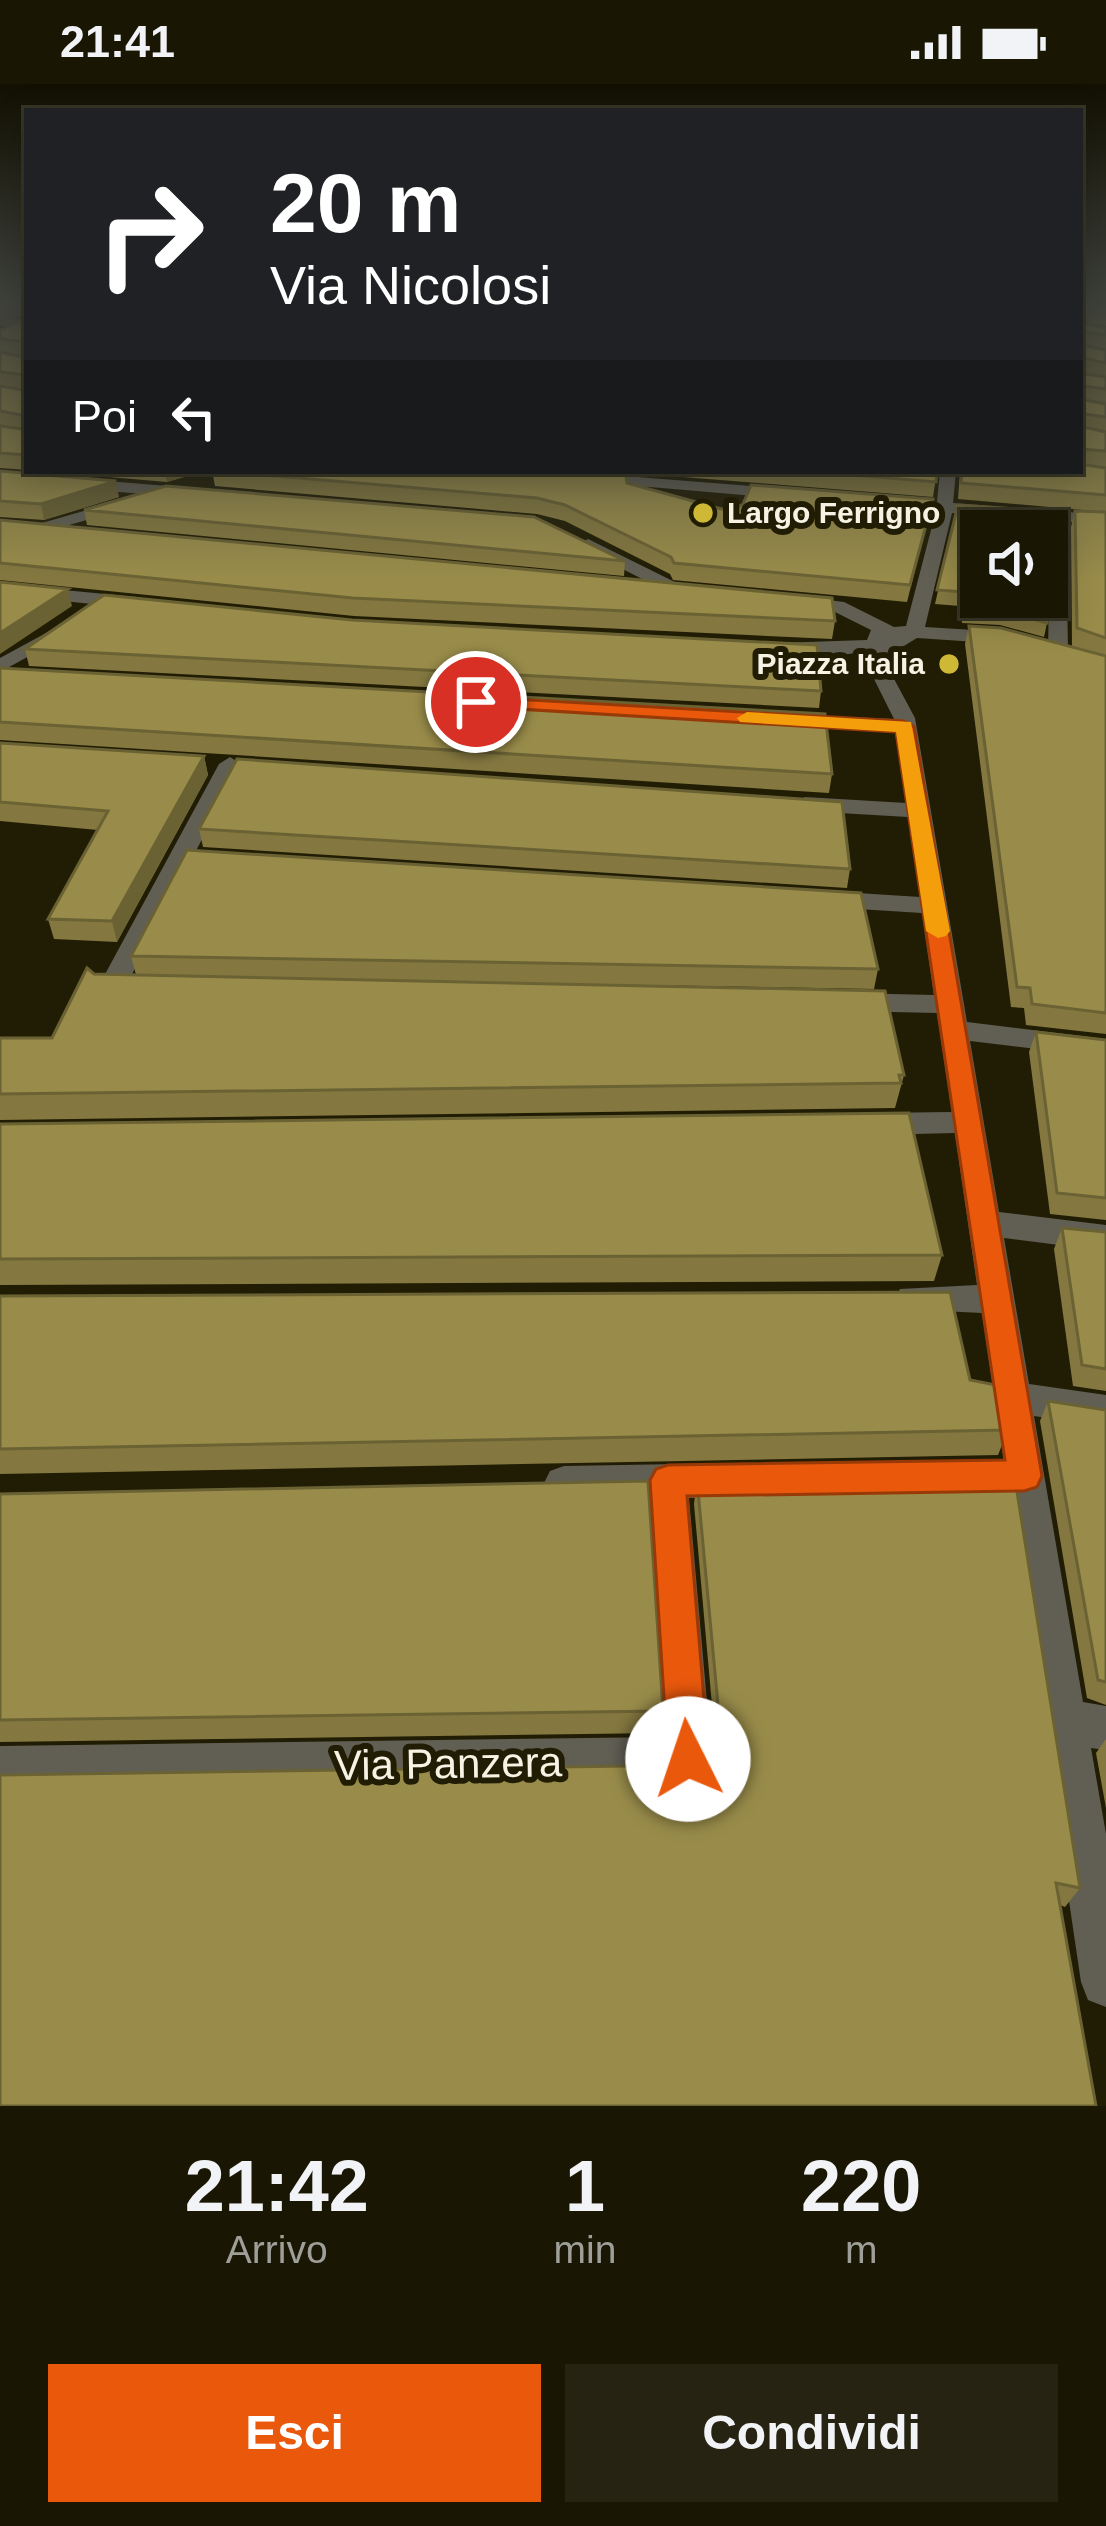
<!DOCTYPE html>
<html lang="it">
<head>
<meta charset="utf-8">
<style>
	:root { --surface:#191603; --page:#262312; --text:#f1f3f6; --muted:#9f9f9a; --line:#373525; --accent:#ea580c }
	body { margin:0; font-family:Arial,sans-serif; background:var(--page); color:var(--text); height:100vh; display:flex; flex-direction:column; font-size:45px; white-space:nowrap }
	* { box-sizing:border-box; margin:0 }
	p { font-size:39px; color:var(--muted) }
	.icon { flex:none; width:66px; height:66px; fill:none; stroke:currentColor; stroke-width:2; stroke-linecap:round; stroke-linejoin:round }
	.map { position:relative; height:2022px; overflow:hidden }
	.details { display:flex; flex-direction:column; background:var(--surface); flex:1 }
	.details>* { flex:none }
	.top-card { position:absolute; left:24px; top:24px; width:1059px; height:366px; border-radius:0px; box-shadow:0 6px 30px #0003,0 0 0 3px var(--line); background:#202124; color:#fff; overflow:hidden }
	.tools { position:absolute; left:960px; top:426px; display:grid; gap:24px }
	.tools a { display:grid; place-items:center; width:108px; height:108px; border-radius:0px; background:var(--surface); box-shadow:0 6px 30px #0003,0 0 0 3px var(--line); font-size:60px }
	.pin { position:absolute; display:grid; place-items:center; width:102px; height:102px; color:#fff; margin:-51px; border:6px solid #fff; border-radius:50%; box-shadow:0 3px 12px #0007 }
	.me { position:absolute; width:132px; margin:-66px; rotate:356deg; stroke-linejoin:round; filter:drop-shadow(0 0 9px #0008) }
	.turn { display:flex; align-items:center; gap:42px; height:252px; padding:0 48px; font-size:54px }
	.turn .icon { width:156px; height:156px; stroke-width:2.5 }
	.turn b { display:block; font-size:84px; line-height:102px }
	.then { display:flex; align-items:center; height:114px; padding:0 48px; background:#0003; gap:24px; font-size:45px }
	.eta { display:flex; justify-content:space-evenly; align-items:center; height:204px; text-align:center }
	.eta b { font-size:72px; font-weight:600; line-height:84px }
	.action { display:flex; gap:24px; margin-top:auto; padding:24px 48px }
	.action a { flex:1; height:138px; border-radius:0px; background:var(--accent); color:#fff; font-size:48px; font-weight:600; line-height:138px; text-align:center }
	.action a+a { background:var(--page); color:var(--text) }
	.status { display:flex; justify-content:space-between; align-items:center; height:84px; padding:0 60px; background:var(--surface); direction:ltr }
	.status svg { height:33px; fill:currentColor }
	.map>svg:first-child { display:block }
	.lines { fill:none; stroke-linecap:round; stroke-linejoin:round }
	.minor { fill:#615f54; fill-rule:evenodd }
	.wall { fill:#847840 }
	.shaded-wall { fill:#6b6234 }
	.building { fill:#998c4a; stroke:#6b6234; stroke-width:3; fill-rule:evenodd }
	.route { fill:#ea580c; stroke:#983908; stroke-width:3 }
	.slow { fill:#f59e0b }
	.poi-dot { fill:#d0b837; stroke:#211d04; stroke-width:4.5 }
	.labels { text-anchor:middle; stroke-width:12; stroke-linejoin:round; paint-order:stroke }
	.far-poi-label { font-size:30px; font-weight:bold; fill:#f6f3e4; stroke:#211d04; text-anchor:start }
	.near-street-label { font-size:42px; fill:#f6f3e4; stroke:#211d04 }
</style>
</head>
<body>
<div class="status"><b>21:41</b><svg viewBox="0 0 49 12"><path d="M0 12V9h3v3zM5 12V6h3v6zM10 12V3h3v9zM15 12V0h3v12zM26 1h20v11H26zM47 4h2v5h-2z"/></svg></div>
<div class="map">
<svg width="1106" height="2022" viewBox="0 0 1106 2022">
	<rect width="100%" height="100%" fill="#211d04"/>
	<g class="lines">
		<!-- minor -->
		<path class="minor" d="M1080,218L1106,220V228L1080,224Z
			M0,233L27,236V244L0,241Z
			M940,387H956L953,419L1106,431V441L1066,438L1068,571L1058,577L1048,571L1050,437L952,429L925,543L1007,548L1017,554L1007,560L917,554L894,568L893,593L915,634L967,938L1106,955V973L970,957L999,1128L1106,1141V1167L1004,1154L1029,1300L1106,1311V1343L1034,1332L1083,1618L1106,1622V1666L1091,1664L1106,1750V1923L1088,1916L1081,1898L982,1229L900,1225L895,1215L900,1205L977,1201L955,1049L873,1051L862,1048L858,1040L862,1032L873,1029L952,1028L937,929L847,927L833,918L847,909L934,911L922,829L826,823L813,815L826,807L920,813L908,733L805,727L793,720L805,713L906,719L895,648L785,642L774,636L785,630L894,635L873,593L874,566C844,570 793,583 767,565L777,559L867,556L871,546L833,527L787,522V514L794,512L844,518L894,543L906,542L936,427L883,419L891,414L937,418Z
			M0,388L191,404L199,409L191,414L0,398Z
			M586,389L789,405L797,410L789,415L580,397L578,394Z
			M122,416L130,421L128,424L0,461V451Z
			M588,455L685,503L688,507L673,511L582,464L579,460Z
			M0,500L137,513L146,519L137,525L0,510Z
			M57,543L67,549L64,553L0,588V574Z
			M230,673L241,680L129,896L143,899L147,905L133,914L101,911L97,905L219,680Z
			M738,1379L752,1384L757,1396L752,1408L738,1413L689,1414L712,1675L705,1691L689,1698L0,1708V1662L665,1653L650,1415L564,1416L550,1411L544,1399L550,1387L564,1382Z"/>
	</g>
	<!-- wall -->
	<path class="wall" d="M0,212H27V386L0,384V342L17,344L0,341V246L26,234L27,231L25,230L0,242Z
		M1080,212H1094L1093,214L1080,215L1094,223L1106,224V242L1080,238L1106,244V265L1085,262L1106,266V383L1080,380V289L1098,292L1080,288Z
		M1106,384V428L958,415L960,387H1080Z
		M0,387L119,413L44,436L0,433Z
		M39,387H204L167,398Z
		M212,387L627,399L729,427L933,415L907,518L673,496L670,490L565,437L537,430L215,402Z
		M608,387H937L933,413Z
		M958,421L1047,539L1044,553L1000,541L962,539L960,522L935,520Z
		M84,426L625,477L624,492L87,441Z
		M1075,427L1106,428V950L1026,941L1024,924L1011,923L965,560L969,542L1096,570L1072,562L1071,443Z
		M0,436L835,537L832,555L354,532L0,496Z
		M25,565L821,607L819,624L29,582Z
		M0,584L832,690L829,709L0,656Z
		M0,659L204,672L208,691L117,858L54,855L48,835L98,746L0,737Z
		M199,745L850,785L847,804L203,763Z
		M131,872L878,885L874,905L472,898L904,991L895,1024L0,1036V954H52L94,890L136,891Z
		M1036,948L1106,956V1136L1050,1130L1029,968Z
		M0,1040L942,1171L934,1197L0,1201Z
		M1062,1144L1106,1148V1307L1073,1302L1054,1165Z
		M0,1212L970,1296L1008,1346L998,1371L0,1390Z
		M1048,1317L1106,1326V1621L1087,1614L1040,1337Z
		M697,1396L1080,1804L1065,1823L694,1681L713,1672L716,1666L694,1420Z
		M0,1410L663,1627L660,1649L0,1658Z
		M1106,1655V1724L1096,1669Z"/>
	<!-- shaded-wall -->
	<path class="shaded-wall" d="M22,217L25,230L0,242V228Z
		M164,387H204L167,398Z
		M116,397L119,413L44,436L41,420Z
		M68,505L72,522L0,570V549Z
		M204,672L208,691L117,858L112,837Z"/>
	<!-- building -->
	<path class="building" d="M0,212H27V220L22,217L0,228Z
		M1080,215L1095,218L1094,223L1106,224V228L1083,226L1080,234Z
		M27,229V258L0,255V246L26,234Z
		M1080,238L1106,244V251L1083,248L1080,257Z
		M1080,261L1106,266V279L1084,274L1080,277Z
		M0,268L23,273L27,270V291L0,288Z
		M1080,289L1106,293V305L1084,302L1080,312Z
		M0,302L23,306L27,303V332L0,327Z
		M1080,315L1106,320V333L1084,330L1080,340Z
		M27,335V371L0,369V342L23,345Z
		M1080,342L1106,348V367L1080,365Z
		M1080,380L1106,384V411L961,399L962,387H1080Z
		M0,387L116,397L41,420L0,417Z
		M214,387H568L626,392L627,399L729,427L743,420L751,401L933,415L910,501L674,479L671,473L565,421L537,414Z
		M802,387H937L936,398Z
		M166,402L534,433L625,477L84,426Z
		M958,421L1049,427L1047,539L1003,527L965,525L963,508L937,506ZM981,447H1047V513H981Z
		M1075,427L1106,428V554L1077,544Z
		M0,436L832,514L835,537L353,514L0,479Z
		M0,498L68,505L0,549Z
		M104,511L352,536L817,561L821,607L25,565Z
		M969,542L1001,544L1106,572V929L1032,920L1030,904L1017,903Z
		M0,584L825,630L832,690L0,638Z
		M0,659L204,672L112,837L48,835L108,727L0,718Z
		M237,675L842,718L850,785L199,745Z
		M187,766L861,809L878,885L131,872Z
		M87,884L94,890L885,907L904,991H899L901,999L0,1010V954H52Z
		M1036,948L1106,956V1114L1057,1109Z
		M909,1029L942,1171L0,1175V1040Z
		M1062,1144L1106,1148V1285L1082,1281Z
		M950,1208L970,1296L1001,1302L1008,1346L0,1365V1212Z
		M1048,1317L1106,1326V1598L1098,1596Z
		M1014,1389L1080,1804L1056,1799L1096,2022H0V1691L694,1681L713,1672L721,1653L697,1396Z
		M648,1397L663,1627L0,1636V1410Z"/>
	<!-- sky -->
	<linearGradient id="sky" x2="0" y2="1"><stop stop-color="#121002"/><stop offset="0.43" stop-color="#3d403a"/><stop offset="1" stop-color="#3d403a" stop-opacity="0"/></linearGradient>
	<rect width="1106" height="495" fill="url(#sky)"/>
	<!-- route -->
	<path class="route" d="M476,613L904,637L914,643L1042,1392L1037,1403L1024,1407L687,1412L709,1675L703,1690L688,1696L674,1690L668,1675L650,1396L656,1385L668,1381L1005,1376L896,648L469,622L467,618Z"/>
	<!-- slow -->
	<path class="slow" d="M747,628L911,638L950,847L946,852L938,854L926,847L896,648L740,638L737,634Z"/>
	<!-- markers -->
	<g class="poi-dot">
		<circle cx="703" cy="429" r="12"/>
		<circle cx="949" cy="580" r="12"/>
	</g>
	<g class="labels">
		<!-- far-poi labels -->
		<g class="far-poi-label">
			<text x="727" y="439">Largo Ferrigno</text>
			<text x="925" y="590" text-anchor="end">Piazza Italia</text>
		</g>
		<!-- near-street labels -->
		<g class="near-street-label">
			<text transform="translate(448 1679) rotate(-1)" y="15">Via Panzera</text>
		</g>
	</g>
</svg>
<div class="tools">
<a><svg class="icon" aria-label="sound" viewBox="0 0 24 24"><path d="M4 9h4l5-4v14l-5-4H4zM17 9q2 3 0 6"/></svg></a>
</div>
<div class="pin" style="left:476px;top:618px;background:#d93025"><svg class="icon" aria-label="arrive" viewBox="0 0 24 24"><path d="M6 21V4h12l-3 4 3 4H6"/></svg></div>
<svg class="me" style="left:688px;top:1675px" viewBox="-20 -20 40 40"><circle r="19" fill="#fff"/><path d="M0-13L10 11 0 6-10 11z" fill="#ea580c"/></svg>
<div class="top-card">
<div class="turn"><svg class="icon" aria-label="right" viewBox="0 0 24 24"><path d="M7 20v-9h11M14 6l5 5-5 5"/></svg><div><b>20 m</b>Via Nicolosi</div></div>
<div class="then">Poi<svg class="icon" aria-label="left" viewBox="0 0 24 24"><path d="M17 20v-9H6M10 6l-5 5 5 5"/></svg></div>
</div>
</div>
<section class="details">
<div class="eta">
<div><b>21:42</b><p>Arrivo</p></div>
<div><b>1</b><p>min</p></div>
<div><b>220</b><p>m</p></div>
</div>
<div class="action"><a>Esci</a><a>Condividi</a></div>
</section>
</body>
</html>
